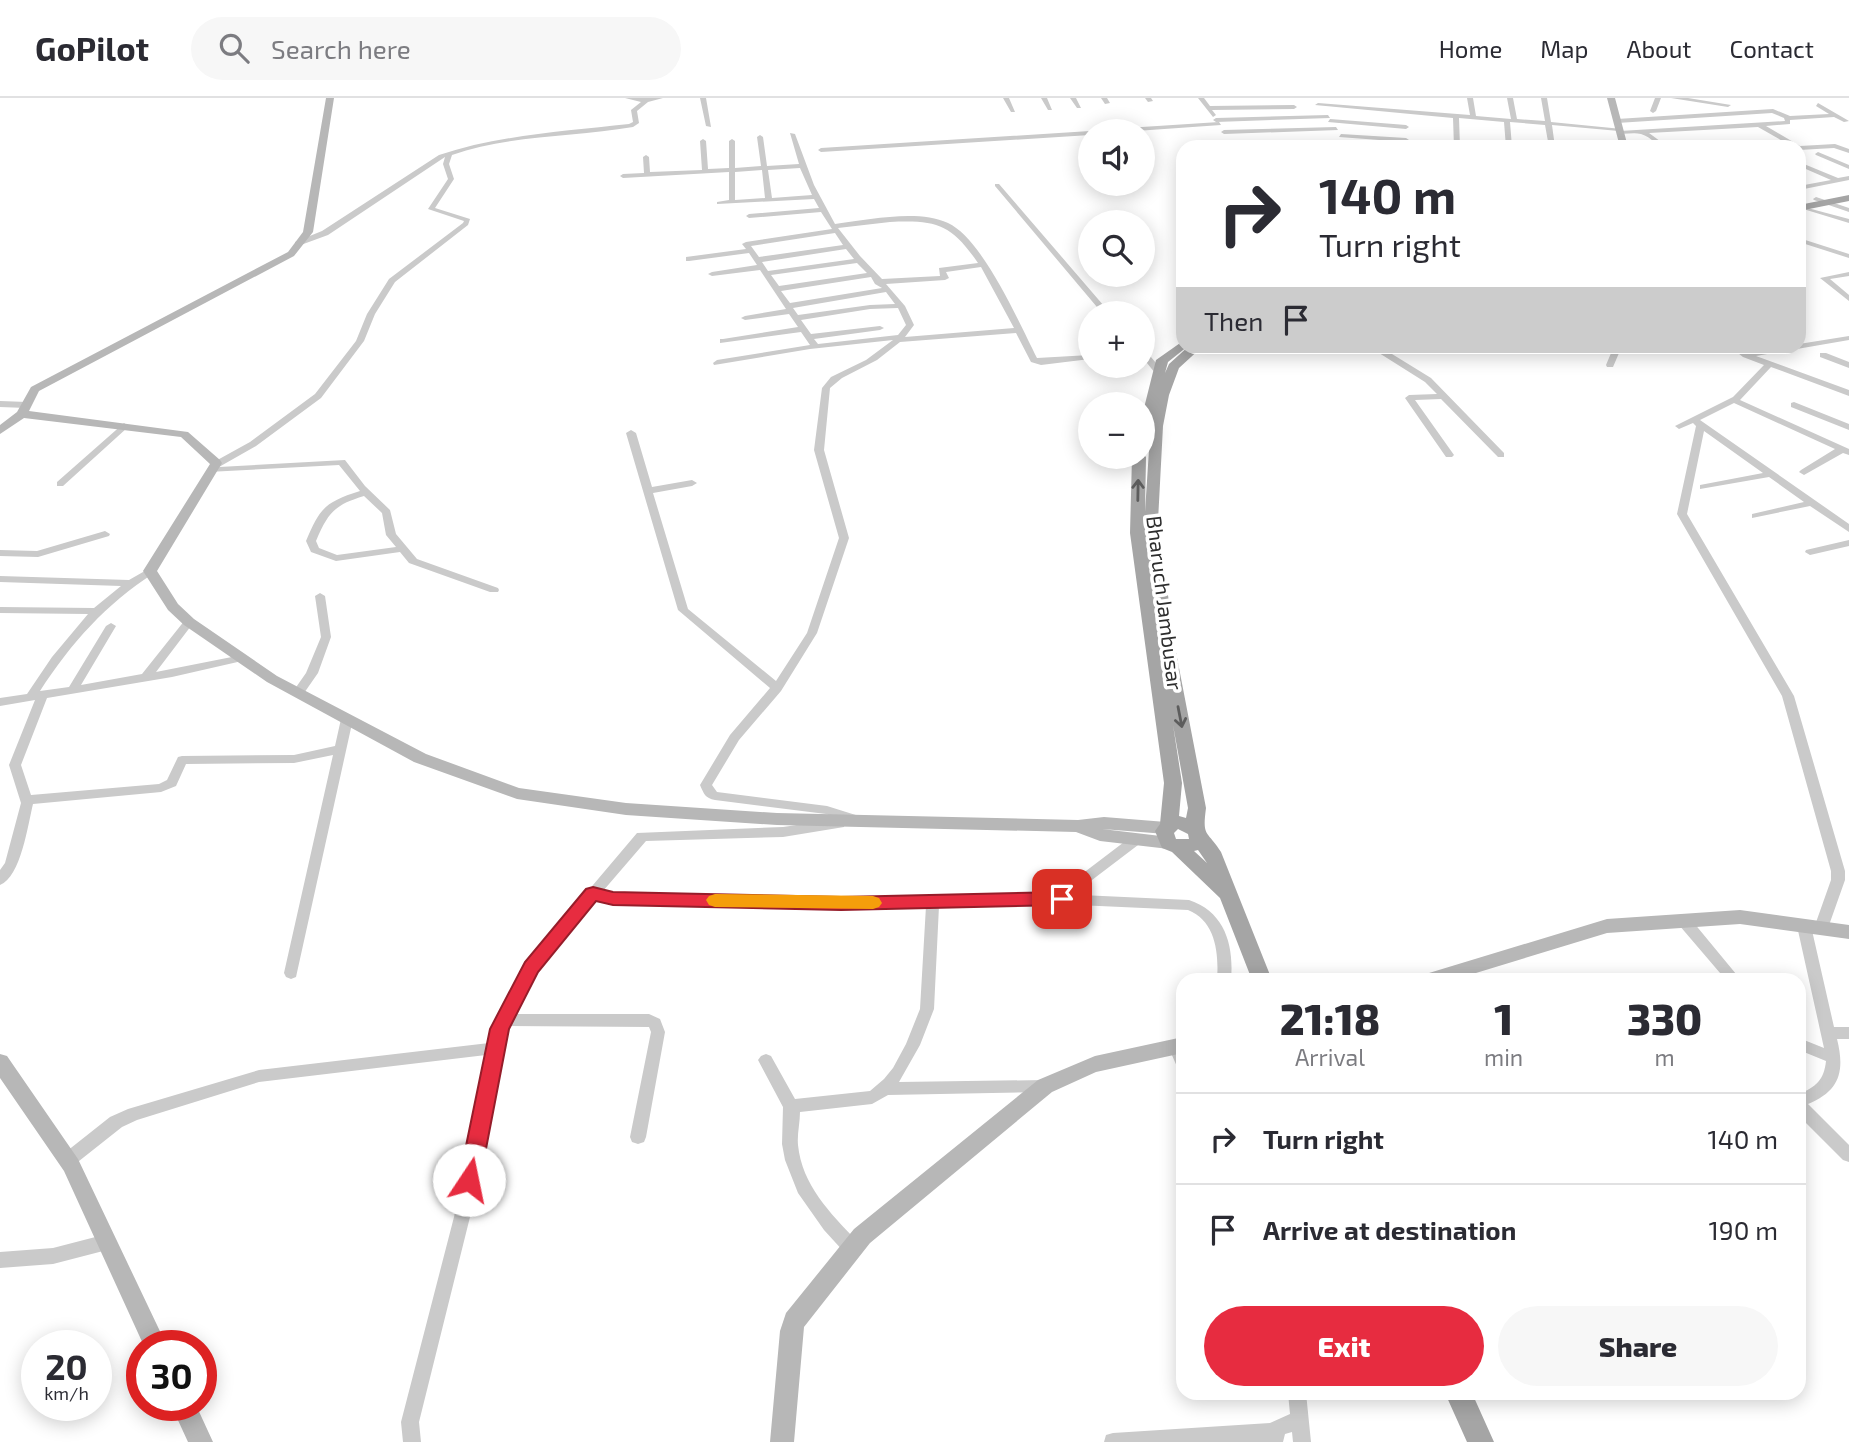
<!DOCTYPE html>
<html lang="en">
<head>
<meta charset="utf-8">
<style>
	:root { --surface:#fff; --page:#f7f7f7; --text:#2b2b33; --muted:#7c7c81; --line:#e1e1e2; --accent:#e72c40 }
	body { margin:0; font-family:"Exo 2",sans-serif; background:var(--page); color:var(--text); height:100vh; display:flex; flex-direction:column; font-size:26px; white-space:nowrap }
	* { box-sizing:border-box; margin:0 }
	p { font-size:23px; color:var(--muted) }
	.icon { flex:none; width:38px; height:38px; fill:none; stroke:currentColor; stroke-width:2; stroke-linecap:round; stroke-linejoin:round }
	.map { position:relative; flex:1; overflow:hidden }
	.side { position:absolute; left:1176px; top:875px; width:630px; height:427px; display:flex; flex-direction:column; background:var(--surface); border-radius:21px; box-shadow:0 4px 18px #0003 }
	.side>* { flex:none }
	.hud { position:absolute; left:1176px; top:42px; width:630px; height:214px; border-radius:21px; box-shadow:0 4px 18px #0003; background:#fff; color:var(--text); overflow:hidden }
	.tools { position:absolute; left:1078px; top:21px; display:grid; gap:14px }
	.tools a { display:grid; place-items:center; width:77px; height:77px; border-radius:50%; background:var(--surface); box-shadow:0 4px 18px #0003; font-size:35px }
	.speed { position:absolute; left:21px; top:1232px; display:flex; gap:14px; font-size:35px; font-weight:700; text-align:center }
	.speed>* { display:grid; place-content:center; width:91px; height:91px; border-radius:50%; background:var(--surface); box-shadow:0 4px 18px #0003; line-height:1 }
	.speed small { font-size:18px; font-weight:400 }
	.speed .limit { border:10px solid #d22; background:#fff; color:#111 }
	.pin { position:absolute; display:grid; place-items:center; width:60px; height:60px; color:#fff; margin:-30px; border-radius:14px; box-shadow:0 4px 10px #0006 }
	.me { position:absolute; width:77px; margin:-38px; rotate:11deg; stroke-linejoin:round; filter:drop-shadow(0 0 5px #0008) }
	.turn { display:flex; align-items:center; gap:24px; height:147px; padding:0 28px; font-size:32px }
	.turn .icon { width:91px; height:91px; stroke-width:2.5 }
	.turn b { display:block; font-size:49px; line-height:60px }
	.then { display:flex; align-items:center; height:66px; padding:0 28px; background:#0003; gap:14px; font-size:26px }
	.eta { display:flex; justify-content:space-evenly; align-items:center; height:119px; text-align:center }
	.eta b { font-size:42px; font-weight:800; line-height:49px }
	.primary-button { display:flex; gap:14px; margin-top:auto; padding:14px 28px }
	.primary-button a { flex:1; height:80px; border-radius:42px; background:var(--accent); color:#fff; font-size:28px; font-weight:800; line-height:80px; text-align:center }
	.primary-button a+a { background:var(--page); color:var(--text) }
	ul { padding:0; list-style:none }
	li { display:flex; align-items:center; gap:21px; height:91px; padding:0 28px; border-top:2px solid var(--line) }
	li div { flex:1 }
	li b { display:block; font-size:26px }
	li em { font-style:normal }
	header { display:flex; align-items:center; gap:42px; box-sizing:border-box; height:98px; padding:0 35px; background:var(--surface); border-bottom:2px solid var(--line) }
	header strong { font-size:33px }
	nav { display:flex; gap:38px; margin-inline-start:auto; font-size:24px }
	.search { width:490px; height:63px; background:var(--page); display:flex; align-items:center; gap:18px; box-sizing:border-box; padding:0 24px; border-radius:38px; color:var(--muted); font-size:26px }
	.map>svg:first-child { display:block }
	.lines { fill:none; stroke-linecap:round; stroke-linejoin:round }
	.street { fill:#cacaca; fill-rule:evenodd }
	.secondary { fill:#b7b7b7; fill-rule:evenodd }
	.primary { fill:#a5a5a5; fill-rule:evenodd }
	.oneway { stroke:#5d5d5d }
	.route { fill:#e72c40; stroke:#961d2a; stroke-width:2 }
	.slow { fill:#f59e0b }
	.labels { text-anchor:middle; stroke-width:7; stroke-linejoin:round; paint-order:stroke }
	.street-label { font-size:21px; fill:#2d2d2d; stroke:#fff }
</style>
</head>
<body>
<header>
<strong>GoPilot</strong>
<div class="search"><svg class="icon" aria-label="search" viewBox="0 0 24 24"><circle cx="10" cy="10" r="6"/><path d="M15 15l6 6"/></svg>Search here</div>
<nav><a>Home</a><a>Map</a><a>About</a><a>Contact</a></nav>
</header>
<div class="map">
<svg width="1849" height="1344" viewBox="0 0 1849 1344">
	<rect width="100%" height="100%" fill="#fff"/>
	<g class="lines">
		<!-- street -->
		<path class="street" d="M625,0H663L648,4L637,13L639,25L633,29C574,39 509,37 452,57L449,66L454,81L435,110L470,121L468,127L395,184L375,216L364,243L321,300L256,348L219,369L345,362L365,388L390,412L396,436L417,461L498,490L499,492L498,494H490L409,465L400,454L336,463L311,454L306,443C320,410 325,404 360,393L339,367L208,374V370L212,369L210,367L212,365L250,344L315,296L356,243L367,216L389,181L463,125L464,123L428,111L448,81L443,66L445,59L328,137L298,148H295V144L322,133L439,57C499,37 566,33 629,26L633,24L631,12L641,4ZM364,398L382,415L386,437L396,449L337,457L319,450L316,443C328,415 334,407 364,398Z
			M700,0H706L711,29L706,28Z
			M1003,0H1009L1015,14H1011Z
			M1041,0H1047L1052,12H1048Z
			M1070,0H1076L1081,10H1077Z
			M1101,0H1107L1110,5L1105,6Z
			M1145,0H1151L1153,3L1148,4Z
			M1198,0H1204L1210,8L1294,7L1297,9L1294,11L1212,12L1216,17L1213,19Z
			M1467,0H1473L1476,18L1511,21L1507,0H1513L1517,21L1545,23L1541,0H1547L1551,24L1622,31L1619,33L1552,27L1555,49H1549L1545,27L1510,24L1512,49H1506L1504,24L1459,20L1460,49H1454L1453,20L1315,7L1318,5L1470,17Z
			M1655,0H1661L1656,13L1653,15L1650,13Z
			M1671,0H1688L1731,7L1728,9Z
			M1818,5L1849,23L1844,24L1834,19L1790,22V26L1766,28L1800,48L1835,46L1849,51V55L1834,50L1799,52V49H1793L1758,29L1649,35L1668,49C1656,49 1652,39 1641,36C1633,34 1624,37 1617,35L1620,33L1785,23L1784,20L1772,15L1617,25L1614,23L1617,21L1773,11L1790,18L1829,16L1816,8Z
			M1328,17L1330,20L1216,24L1213,22L1216,20Z
			M1330,21L1406,27L1409,29L1406,31L1328,24Z
			M1219,24L1221,27L1136,33H1108L1111,31Z
			M1336,29L1338,32L1224,36L1221,34L1224,32Z
			M1090,33V37L821,54L818,52L821,50Z
			M790,35L795,36L814,87L835,126C869,122 917,111 948,125C983,141 1020,227 1037,260L1090,257V261L1041,267L1031,264L1016,235L900,244L877,262L842,280L830,290L824,352L849,440L817,535L781,593L739,642L712,687L717,694L827,708L862,719L864,722L858,727L826,716L715,702C705,700 704,696 700,687L730,637L770,590L678,512L626,335L631,332L636,335L652,389L692,382L697,385L692,388L653,395L688,511L776,583L807,535L839,440L814,352L822,290L831,279L866,262L893,242L810,251L714,267L713,265L717,262L810,247L801,234L720,245V241H723L798,229L789,216L745,222L741,220L745,218L786,211L760,172L712,178L708,176L712,174L757,167L749,155L689,163H686V159L746,151L742,146L746,144L832,131L821,114L749,120L746,118L749,116L819,110L814,101L717,106V104L729,102V74L623,80L620,78L623,76L644,75L643,59L646,57L649,59L650,74L702,72L700,43L703,41L706,43L708,71L729,70V43L732,41L735,43V70L761,68L757,39L760,37L763,39L767,68L799,66ZM800,70L812,97L772,100L768,72ZM762,72L765,100L735,102V74ZM890,124C937,122 951,126 978,165L939,170L940,178L882,181L860,158L838,130ZM835,135L843,147L759,159L751,148ZM846,151L854,161L768,173L762,164ZM857,165L867,175L779,188L771,177ZM981,169L1014,230L905,239L914,227L905,208L886,186L945,182L949,180L946,174ZM871,179L875,186L882,190L790,205L781,193ZM886,194L895,206L870,207L798,217L793,210ZM898,210L906,227L898,237L818,246L814,241L880,232L884,230L880,228L811,236L801,222L870,211Z
			M1341,36L1406,40L1409,42L1406,44L1339,39Z
			M1346,42L1348,45L1233,48L1230,46L1233,44Z
			M1818,54L1849,67V71L1816,57L1815,56Z
			M1799,64L1838,80L1849,78V82L1799,92V88L1831,82L1799,68Z
			M995,86H999L1110,215H1102L995,88Z
			M1816,99L1849,110V114L1814,102L1813,101Z
			M1800,108L1849,121V125L1800,110Z
			M1799,140L1849,156V160L1799,144Z
			M1849,174V178L1830,181L1849,197V203L1820,180Z
			M1849,238V242L1756,258L1849,292V298L1771,269L1740,302L1849,351V357L1843,355L1804,377L1799,374L1801,372L1835,351L1734,305L1700,322L1849,426V434L1810,408L1752,420V416L1804,404L1769,379L1700,391V387L1763,375L1704,333L1687,416L1794,598L1845,773V782L1828,830L1826,834L1821,835L1816,834L1814,830L1831,782V773L1782,598L1677,416L1696,328L1693,325L1679,331L1675,328L1733,299L1764,267L1743,259L1729,248H1740L1749,254L1780,248H1799V246Z
			M1368,248H1379L1431,280L1504,355V359H1498L1441,301L1415,302L1454,357L1452,359H1446L1405,300L1409,297L1437,296L1425,284Z
			M1614,248H1622L1613,269H1607L1606,267Z
			M1143,253H1146L1161,271V275H1155L1143,260Z
			M1820,255H1826L1849,264V270L1820,259Z
			M0,303L27,304L31,307L27,310L0,309Z
			M1794,304L1849,326V332L1791,309V305Z
			M124,325L128,328L127,330L63,388H57V384Z
			M105,433L110,436L109,438L38,459L0,458V452L37,453Z
			M1849,442V448L1810,457L1805,454L1806,452Z
			M150,470L154,471V475C106,506 71,545 40,593L69,589L106,528L111,525L116,528L81,587L142,576L185,522L189,521L194,524L156,574L242,557L248,560L242,563L172,579L47,600L21,667L31,697L159,686L167,682L178,659L182,658L294,657L335,648L341,621L343,618H351L353,621L296,879L291,881L286,879L284,875L333,657L294,665L186,666L176,688L161,694L33,706C28,726 21,779 0,787V772L5,765L21,705L9,667L35,602L0,608V600L27,596L52,559L88,516L0,515V509L94,510L121,488L0,484V478L129,482Z
			M320,495L325,498L331,539L318,575L302,598L298,599L292,595L306,575L321,539L315,498Z
			M839,721L845,726L844,729L783,739L646,743L603,793L613,795L841,800L1067,796L1082,776L1132,738H1142L1143,741L1142,744L1092,782L1081,797L1189,802C1225,814 1234,847 1231,882H1217C1219,856 1216,823 1188,812L1055,806L939,808L934,911L920,947L899,984L1045,982L1050,983L1053,988L1050,993L1045,994L888,997L872,1006L800,1014C800,1025 797,1036 798,1047C802,1087 830,1115 857,1143L859,1149L857,1155L851,1157L845,1155L824,1132L798,1095L785,1062L782,1046L783,1009L758,962L761,958L766,956L771,958L795,1001L870,993L884,981L893,970L906,946L920,911L926,808L841,810L613,805L596,802L537,873L514,916H649L660,921L665,934L646,1039L644,1044L638,1046L632,1044L630,1039L651,934L649,929L508,928L470,1119L419,1324L421,1344H403L401,1324L454,1119L486,957L259,984L137,1022L122,1029L74,1067L68,1069L62,1067L60,1062L62,1057L110,1019L128,1011L259,972L489,945L496,922L527,865L637,735L783,729Z
			M1684,818L1689,819L1741,882H1726L1679,827L1677,823L1679,819Z
			M1804,823L1809,824L1811,828L1834,929H1849V941H1837C1845,973 1840,993 1808,1006L1849,1047V1064L1843,1062L1799,1018V996C1816,989 1824,982 1826,963L1799,952V940L1824,950L1797,828L1799,824Z
			M1175,942L1180,944L1183,949V973L1178,971L1168,948L1170,944Z
			M107,1136L113,1138L115,1144L113,1150L107,1152L53,1166L0,1170V1154L53,1150Z
			M1288,1295H1306L1311,1344H1293L1292,1334L1285,1336L1283,1344H1104L1106,1337L1113,1335L1270,1325L1290,1316Z"/>
		<!-- secondary -->
		<path class="secondary" d="M326,0H334L313,134L294,158L39,293L29,313L188,334L220,362L222,365L157,473L178,506L194,521L277,578L426,656L519,690L626,705L777,715L1078,722L1104,719L1166,724L1172,726L1174,730L1172,734L1166,736L1102,731L1169,739L1175,741L1177,745L1175,749L1169,751L1100,743L1076,734L777,727L626,717L517,701L414,664L267,584L184,527L168,512L143,473L210,366L181,339L24,320L0,336V327L17,314L31,289L288,154L303,134Z
			M1607,0H1615L1628,49H1620Z
			M1740,812L1849,827V841L1740,826L1607,835L1453,882H1420L1423,877L1429,875L1607,821Z
			M1183,939V955L1096,974L1052,994L870,1145L804,1229L794,1344H770L780,1233L786,1215L854,1131L1038,982L1095,958Z
			M0,956L7,958L78,1061L167,1248H144L64,1073L0,980Z
			M171,1307H196L213,1344H188Z"/>
		<!-- primary -->
		<path class="primary" d="M1849,97V103L1799,113V107Z
			M1183,243V248H1188L1168,264L1165,275L1169,266L1189,248H1203L1179,270L1169,297L1163,328L1158,423L1175,549L1206,710C1202,740 1207,732 1221,754L1272,882H1252L1220,800L1172,754L1162,750L1155,733L1160,726L1164,685L1130,435L1132,359H1143V356L1146,359L1145,414L1150,336L1148,341L1143,342V314L1156,262ZM1173,627L1188,710L1186,720L1179,718L1182,685ZM1178,731L1188,736L1189,741H1176L1174,735ZM1198,752L1207,765L1194,753Z
			M1445,1295H1472L1494,1344H1467Z"/>
	</g>
	<!-- one-way arrows -->
	<defs><path id="oneway-shaft" d="M-6 0H5M1.5-3L5.5 0L1.5 3" fill="none" stroke-width="1.6" stroke-linecap="round" stroke-linejoin="round" transform="scale(1.75)"/></defs>
	<g class="oneway">
		<use href="#oneway-shaft" transform="translate(1138 392) rotate(-89)"/>
		<use href="#oneway-shaft" transform="translate(1180 619) rotate(79)"/>
	</g>
	<!-- route -->
	<path class="route" d="M593,789L613,794L841,799L1062,794L1068,796L1071,801L1068,805L1062,807L841,812L613,807L596,803L538,874L509,931L480,1082L477,1089L469,1092L462,1089L459,1082L490,931L525,864L586,791Z"/>
	<!-- slow -->
	<path class="slow" d="M715,796L873,798L879,800L882,805L879,809L873,811L715,809L709,807L706,802L709,798Z"/>
	<g class="labels">
		<!-- street labels -->
		<g class="street-label">
			<text transform="translate(1164 505) rotate(83)" y="7">Bharuch Jambusar</text>
		</g>
	</g>
</svg>
<div class="tools">
<a><svg class="icon" aria-label="sound" viewBox="0 0 24 24"><path d="M4 9h4l5-4v14l-5-4H4zM17 9q2 3 0 6"/></svg></a>
<a><svg class="icon" aria-label="search" viewBox="0 0 24 24"><circle cx="10" cy="10" r="6"/><path d="M15 15l6 6"/></svg></a>
<a>+</a>
<a>−</a>
</div>
<div class="speed"><div>20<small>km/h</small></div><div class="limit">30</div></div>
<div class="pin" style="left:1062px;top:801px;background:#d93025"><svg class="icon" aria-label="arrive" viewBox="0 0 24 24"><path d="M6 21V4h12l-3 4 3 4H6"/></svg></div>
<svg class="me" style="left:469px;top:1082px" viewBox="-20 -20 40 40"><circle r="19" fill="#fff"/><path d="M0-13L10 11 0 6-10 11z" fill="#e72c40"/></svg>
<div class="hud">
<div class="turn"><svg class="icon" aria-label="right" viewBox="0 0 24 24"><path d="M7 20v-9h11M14 6l5 5-5 5"/></svg><div><b>140 m</b>Turn right</div></div>
<div class="then">Then<svg class="icon" aria-label="arrive" viewBox="0 0 24 24"><path d="M6 21V4h12l-3 4 3 4H6"/></svg></div>
</div>
<section class="side">
<div class="eta">
<div><b>21:18</b><p>Arrival</p></div>
<div><b>1</b><p>min</p></div>
<div><b>330</b><p>m</p></div>
</div>
<ul>
<li><svg class="icon" aria-label="right" viewBox="0 0 24 24"><path d="M7 20v-9h11M14 6l5 5-5 5"/></svg><div><b>Turn right</b></div><em>140 m</em></li>
<li><svg class="icon" aria-label="arrive" viewBox="0 0 24 24"><path d="M6 21V4h12l-3 4 3 4H6"/></svg><div><b>Arrive at destination</b></div><em>190 m</em></li>
</ul>
<div class="primary-button"><a>Exit</a><a>Share</a></div>
</section>
</div>
</body>
</html>
